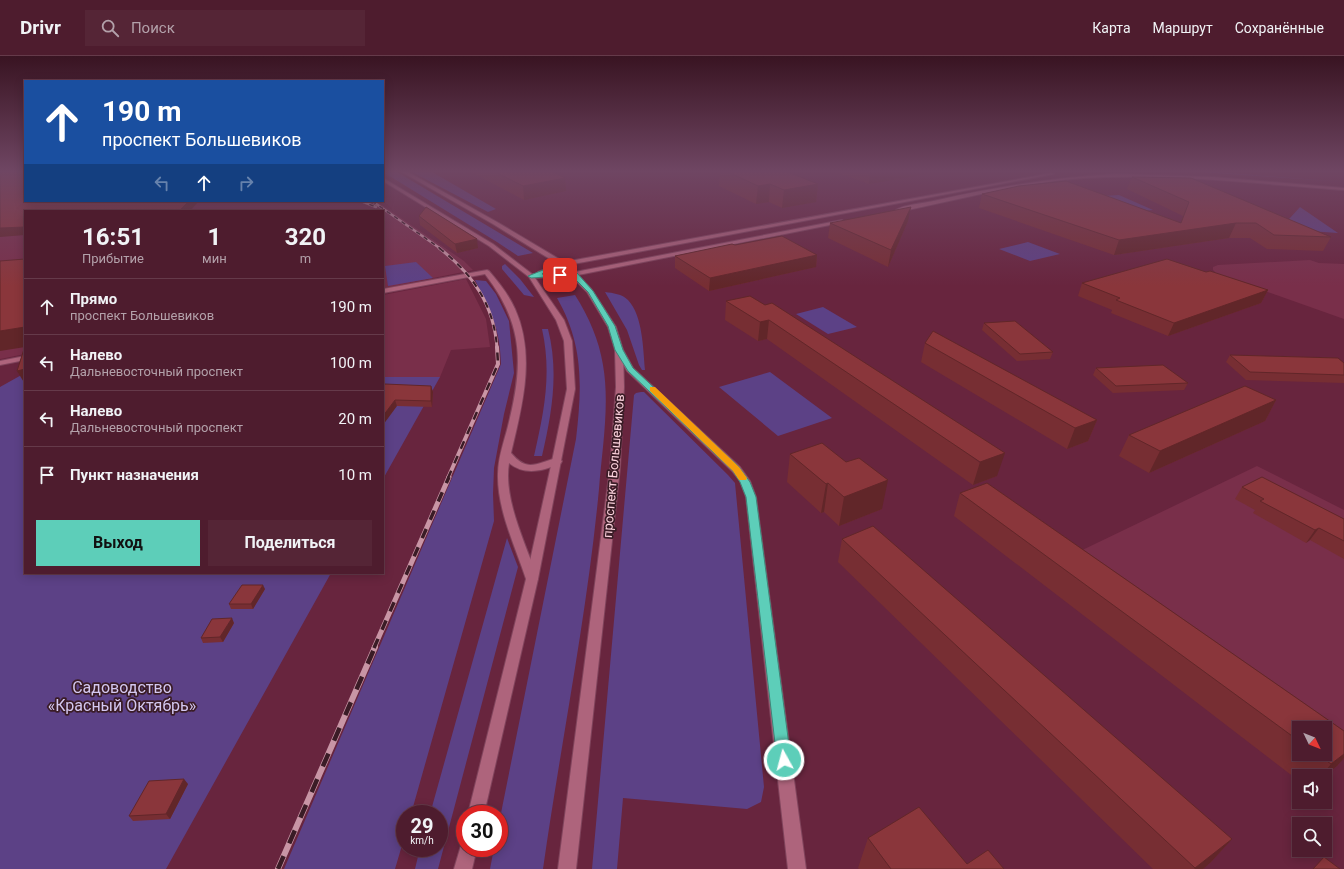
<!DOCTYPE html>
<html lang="ru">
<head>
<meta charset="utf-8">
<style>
	:root { --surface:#4e1c2e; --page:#552536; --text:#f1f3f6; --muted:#b3a1aa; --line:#653a4a; --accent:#5dceb9 }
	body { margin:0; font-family:Roboto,sans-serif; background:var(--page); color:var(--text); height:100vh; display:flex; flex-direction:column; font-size:15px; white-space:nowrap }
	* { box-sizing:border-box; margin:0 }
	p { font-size:13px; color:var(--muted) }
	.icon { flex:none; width:22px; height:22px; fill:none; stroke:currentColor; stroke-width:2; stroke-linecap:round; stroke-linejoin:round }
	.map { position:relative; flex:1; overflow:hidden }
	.panel { position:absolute; left:24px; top:154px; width:360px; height:364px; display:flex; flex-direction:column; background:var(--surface); border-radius:0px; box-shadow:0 2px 10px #0003,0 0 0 1px var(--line) }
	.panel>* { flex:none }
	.top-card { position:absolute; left:24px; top:24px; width:360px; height:122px; border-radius:0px; box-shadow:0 2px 10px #0003,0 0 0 1px var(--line); background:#1a4fa0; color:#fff; overflow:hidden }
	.needle { width:26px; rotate:133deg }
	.controls { position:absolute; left:1292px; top:665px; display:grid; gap:8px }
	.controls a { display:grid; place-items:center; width:40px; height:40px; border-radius:0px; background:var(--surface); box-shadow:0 2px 10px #0003,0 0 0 1px var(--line); font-size:20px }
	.speed { position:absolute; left:396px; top:749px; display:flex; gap:8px; font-size:20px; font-weight:700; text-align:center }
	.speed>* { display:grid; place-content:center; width:52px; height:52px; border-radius:50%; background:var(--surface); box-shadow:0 2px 10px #0003,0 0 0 1px var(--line); line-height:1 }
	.speed small { font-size:10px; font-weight:400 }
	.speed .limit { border:6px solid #d22; background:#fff; color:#111 }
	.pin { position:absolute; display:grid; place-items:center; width:34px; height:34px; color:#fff; margin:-17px; border-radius:8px; box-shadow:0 2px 6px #0006 }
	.me { position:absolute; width:44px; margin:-22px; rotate:353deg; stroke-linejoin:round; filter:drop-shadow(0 0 3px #0008) }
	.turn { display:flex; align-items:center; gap:14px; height:84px; padding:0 12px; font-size:18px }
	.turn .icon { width:52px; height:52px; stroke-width:2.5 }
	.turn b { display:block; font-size:28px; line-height:34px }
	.lanes { display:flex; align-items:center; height:38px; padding:0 12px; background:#0003; justify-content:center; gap:20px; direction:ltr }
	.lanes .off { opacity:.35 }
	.eta { display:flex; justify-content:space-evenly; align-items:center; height:68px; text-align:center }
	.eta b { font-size:24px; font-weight:700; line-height:28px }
	.action { display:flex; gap:8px; margin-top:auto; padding:8px 12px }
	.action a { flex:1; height:46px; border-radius:0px; background:var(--accent); color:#111; font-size:16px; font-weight:700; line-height:46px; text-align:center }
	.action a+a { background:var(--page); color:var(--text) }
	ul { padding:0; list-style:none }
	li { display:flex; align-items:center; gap:12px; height:56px; padding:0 12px; border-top:1px solid var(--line) }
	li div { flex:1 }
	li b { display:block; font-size:15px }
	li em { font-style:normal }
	header { display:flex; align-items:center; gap:24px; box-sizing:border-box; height:56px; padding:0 20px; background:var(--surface); border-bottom:1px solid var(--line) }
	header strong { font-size:19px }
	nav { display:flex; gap:22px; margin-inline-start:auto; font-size:14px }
	.search { width:280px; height:36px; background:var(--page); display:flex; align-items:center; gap:10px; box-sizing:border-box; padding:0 14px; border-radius:0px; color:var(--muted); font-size:15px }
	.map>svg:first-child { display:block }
	.built { fill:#792f4a }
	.green { fill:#5c4186 }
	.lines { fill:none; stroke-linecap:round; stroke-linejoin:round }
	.street-casing { stroke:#80445c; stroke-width:2 }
	.secondary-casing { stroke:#80445c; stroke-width:2 }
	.street { fill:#ae647c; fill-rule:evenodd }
	.secondary { fill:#ae647c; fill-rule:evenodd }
	.rail-far4-casing { stroke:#c895a5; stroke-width:2.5 }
	.rail-far3-casing { stroke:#c895a5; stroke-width:3 }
	.rail-far2-casing { stroke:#c895a5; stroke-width:4 }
	.rail-far1-casing { stroke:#c895a5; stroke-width:5 }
	.rail-casing { stroke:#c895a5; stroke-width:6 }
	.rail-far4 { stroke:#3a1c26; stroke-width:1.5; stroke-dasharray:4.5; stroke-linecap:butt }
	.rail-far3 { stroke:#3a1c26; stroke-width:2; stroke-dasharray:6; stroke-linecap:butt }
	.rail-far2 { stroke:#3a1c26; stroke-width:2.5; stroke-dasharray:8; stroke-linecap:butt }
	.rail-far1 { stroke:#3a1c26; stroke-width:3.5; stroke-dasharray:10; stroke-linecap:butt }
	.rail { stroke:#3a1c26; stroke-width:4.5; stroke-dasharray:14; stroke-linecap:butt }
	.wall { fill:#772e33; fill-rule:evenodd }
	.shaded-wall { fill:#612629 }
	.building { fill:#8a363b; stroke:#612629 }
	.route { fill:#5dceb9; stroke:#3c8678 }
	.slow { fill:#f59e0b }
	.labels { text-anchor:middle; stroke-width:3.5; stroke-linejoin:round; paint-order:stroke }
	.street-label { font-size:13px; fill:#fdd3de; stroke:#3a1c26 }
	.near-park-label { font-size:16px; fill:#d4c8f1; stroke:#3a1c26 }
</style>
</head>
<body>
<header>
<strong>Drivr</strong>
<div class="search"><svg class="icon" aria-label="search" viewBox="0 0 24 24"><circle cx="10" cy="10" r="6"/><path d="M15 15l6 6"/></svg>Поиск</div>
<nav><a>Карта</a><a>Маршрут</a><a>Сохранённые</a></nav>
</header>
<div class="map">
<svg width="1344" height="813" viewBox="0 0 1344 813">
	<rect width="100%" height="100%" fill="#68253e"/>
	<!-- built -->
	<path class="built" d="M0,116L25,145H376L464,205L473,214L383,232V155H25V298L0,303Z
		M1310,204L1319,207L1344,208V263L1217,218L1213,214V211L1218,209Z
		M466,223L486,263L490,291L451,294L440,321H383V239Z
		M1257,410L1344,454V696L1325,672L1072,499Z"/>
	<!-- green -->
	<path class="green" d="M383,116H397L533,197L518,200L497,186Z
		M412,116H432L496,153L488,156Z
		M1200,116H1216L1344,126Z
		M1119,139L1153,154L1141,155L1104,140Z
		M1300,151L1338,177L1280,173Z
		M1028,186L1060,198L1030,205L999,193Z
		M416,206L433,222L388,230L385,210Z
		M505,208L520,223L534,241L524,239L502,213V210Z
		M475,224L486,225L496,238L509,265L514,317L504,358L494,412L493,438L494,465L411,758H405V779L395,813H284L501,308C500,272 491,256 475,224Z
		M605,236C613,237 622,238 628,244C643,260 643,293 645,314H642L639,309L627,274Z
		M575,239C589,261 599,284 603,309C610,349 602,393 599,433C587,560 561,686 543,813H490L494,792H499V767L576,383C582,331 584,289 557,242Z
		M823,251L857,271L828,278L796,258Z
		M542,273H548C559,316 552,357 542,400H534C544,356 552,318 542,273Z
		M770,316L832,362L778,380L719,331Z
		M25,317V517H331L166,813H0V331Z
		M383,321H440L383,423Z
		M641,336H644L728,419L735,427L764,731L761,746L747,753L623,742L617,813H592L634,339L636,337Z
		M507,482L518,511L438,813H415L420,792H439V758H430Z"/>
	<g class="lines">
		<!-- street casing -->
		<g class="street-casing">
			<path id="street" d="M487,214L489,215C499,227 509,239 515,253C536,300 522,350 511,397C528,417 536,407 557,402L562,405L561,407C543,415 525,420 509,407C503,443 526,489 538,523L536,526L532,527L528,526L526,523C515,490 497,453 498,418C498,401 504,386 508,370C523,310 525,270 485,218L383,237V233Z
				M616,292H622L633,312L740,411L750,425L756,441L806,813H788L746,441L740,425L732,415L627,315L615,294Z
				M25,300V304L0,309V305Z"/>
		</g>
		<!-- secondary casing -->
		<g class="secondary-casing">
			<path id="secondary" d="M402,116H408L497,166L564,206L1052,117L1054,118L568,209L575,216L842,164L845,166L578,219L592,234L616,271L623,294L624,331L620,412L576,813H558L610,412L616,331L615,294L608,271L587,236L571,220L535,222L564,264L572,285L575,333L538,523L484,758H468L526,523L552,405L567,333L564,285L556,264L529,221L489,190L383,125V122L493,188L532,218H537L538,216L558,208L493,168ZM562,211L568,216L545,217Z
				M1116,118L1214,121L1344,132V134C1258,128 1170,117 1084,122C1021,127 960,143 899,156L896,154C905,148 927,147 938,144C997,131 1056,121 1116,118Z
				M465,785V792H477L472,813H454L462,786Z"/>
		</g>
		<!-- street -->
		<use href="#street" class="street"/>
		<!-- secondary -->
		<use href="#secondary" class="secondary"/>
		<!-- rail-far4 casing -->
		<g class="rail-far4-casing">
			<path id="rail-far4" d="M361,145L376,151
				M372,145L441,193"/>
		</g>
		<!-- rail-far3 casing -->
		<g class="rail-far3-casing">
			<path id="rail-far3" d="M439,192C473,218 494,249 497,292"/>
		</g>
		<!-- rail-far2 casing -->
		<g class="rail-far2-casing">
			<path id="rail-far2" d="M448,422L498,308L497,291"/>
		</g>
		<!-- rail-far1 casing -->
		<g class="rail-far1-casing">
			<path id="rail-far1" d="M374,592L449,421"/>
		</g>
		<!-- rail casing -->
		<g class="rail-casing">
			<path id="rail" d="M278,813L375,591"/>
		</g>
		<!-- rail-far4 -->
		<use href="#rail-far4" class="rail-far4"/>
		<!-- rail-far3 -->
		<use href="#rail-far3" class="rail-far3"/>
		<!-- rail-far2 -->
		<use href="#rail-far2" class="rail-far2"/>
		<!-- rail-far1 -->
		<use href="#rail-far1" class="rail-far1"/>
		<!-- rail -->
		<use href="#rail" class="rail"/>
	</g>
	<!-- wall -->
	<path class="wall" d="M471,116H553L565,122L566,135L524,144Z
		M720,116H788L818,128L816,146L782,152L769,146L756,148L719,130Z
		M836,116H937L869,128Z
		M1132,121L1331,181L1323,195L1267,193L1250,182H1229L1114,199L979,152L982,138L1181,167L1183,160L1127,133Z
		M419,160L478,192L457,197L420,169Z
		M908,165L888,211L828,182L830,167Z
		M735,189L817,199L816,211L709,235L675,212V200Z
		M1206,216L1268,234L1261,247L1168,280L1111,257L1112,254L1078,240L1082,227Z
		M726,245L765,249L772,247L997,420L973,429L767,283L758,285L725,264Z
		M984,267L1053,296L1050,303L1017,305L982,274Z
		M925,287L1097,364L1088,385L1067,393L921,306Z
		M1230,299L1344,307V327L1246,324L1226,306Z
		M1096,312L1188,327L1184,334L1113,337L1093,319Z
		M431,330L433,336L432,351L397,350L383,331Z
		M1276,344L1265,365L1149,417L1119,400L1129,379Z
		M790,398L846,406L882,453L839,470L824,456L821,457L787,426Z
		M987,427L1344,675V702L1337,710L1324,720H1299V725L954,460L960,437ZM1299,672H1325V698H1299Z
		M1242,431L1344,463V503L1310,484L1306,487L1253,457L1255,454L1235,443Z
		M842,483L1232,783L1211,806L1203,813H1153L838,506Z
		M265,533L253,553H231L229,548Z
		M234,567L223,586L203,587L201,582Z
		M188,728L170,763L133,765L129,760Z
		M868,782L967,808L1004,813H859L858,812Z"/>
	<!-- shaded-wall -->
	<path class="shaded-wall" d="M870,116H937L869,128Z
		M565,122L566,135L524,144L523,130Z
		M770,128L769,146L756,148L758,130Z
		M818,128L816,146L782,152L784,134Z
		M189,145H199L190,155H179Z
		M911,151L908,165L888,211L891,194Z
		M1236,167L1229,182L1114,199L1119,184Z
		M25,171V179L0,181V172Z
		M477,183L478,192L457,197L455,188Z
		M817,199L816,211L709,235L710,222Z
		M1268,234L1261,247L1168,280L1174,267Z
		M769,264L767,283L758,285L760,266Z
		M25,271V291L0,295V275Z
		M25,313V328L17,315Z
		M431,330L433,336L432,351L431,345Z
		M395,344L397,350L383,369V360Z
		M1276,344L1265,365L1149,417L1160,395Z
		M1097,364L1088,385L1067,393L1075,372Z
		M1005,397L997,420L973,429L980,406Z
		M888,424L882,453L839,470L844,441Z
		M828,427L824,456L821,457L826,428Z
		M1319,472L1310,484L1306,487L1315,474Z
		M263,529L265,533L253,553L251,548Z
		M232,562L234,567L223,586L220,581Z
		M1344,698V702L1337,710L1324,720H1321L1331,708Z
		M184,723L188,728L170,763L166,758Z
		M1232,783L1211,806L1203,813H1194Z"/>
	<!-- building -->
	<path class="building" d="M0,116H25V145H189L179,155H25V171L0,172Z
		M495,116H553L565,122L523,130Z
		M728,116H788L818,128L784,134L770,128L758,130Z
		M1132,121L1191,122L1331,181L1274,179L1256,167H1236L1119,184L982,138L1019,130L1066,125L1181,167L1189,146Z
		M426,151L477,183L455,188L419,160Z
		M911,151L891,194L830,167Z
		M782,180L817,199L710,222L675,200L732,188L735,189Z
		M25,203V271L0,275V205Z
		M1167,203L1206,216L1210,215L1268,234L1174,267L1116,244L1120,242L1082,227Z
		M750,240L765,249L772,247L1005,397L980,406L769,264L760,266L726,245Z
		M1015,265L1053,296L1020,298L984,267Z
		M933,275L1097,364L1075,372L925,287Z
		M25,290V313L17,315Z
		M1230,299L1338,302L1344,307V319L1250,316Z
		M1163,309L1188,327L1116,330L1096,312Z
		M385,328L431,330V345L395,344L383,360V331Z
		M1245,330L1276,344L1160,395L1129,379Z
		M822,387L846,406L859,402L888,424L844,441L828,427L826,428L790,398Z
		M1262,421L1344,463V485L1319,472L1315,474L1260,445L1264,443L1242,431Z
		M987,427L1344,675V698L1331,708L1317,698H1325V672H1299V685L960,437Z
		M873,470L1232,783L1195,812L842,483Z
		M242,529H263L251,548H229Z
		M232,562L220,581L201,582L212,563Z
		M184,723L166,758L129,760L149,725Z
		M919,751L967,808L988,794L1004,813H891L868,782Z
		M1324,801L1340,813H1313Z"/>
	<!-- sky -->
	<linearGradient id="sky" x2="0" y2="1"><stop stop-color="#391422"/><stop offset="0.5" stop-color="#6f4663"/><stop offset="1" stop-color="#6f4663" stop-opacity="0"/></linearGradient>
	<rect width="1344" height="230" fill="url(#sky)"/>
	<!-- route -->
	<path class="route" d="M563,206L577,217L593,235L615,270L623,294L633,312L739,411L750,426L756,441L791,704L789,708L784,710L779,708L777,704L746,441L740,426L733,415L628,315L615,294L608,270L588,236L562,210L542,218L560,217L563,219L562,220L531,222L528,220Z"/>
	<!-- slow -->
	<path class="slow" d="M650,331H655L739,411L747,422L746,424H739L733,415L650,335Z"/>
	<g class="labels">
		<!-- street labels -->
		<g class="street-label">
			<text transform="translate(613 410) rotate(-85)" y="5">проспект Большевиков</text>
		</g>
		<!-- near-park labels -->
		<g class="near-park-label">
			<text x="122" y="637">Садоводство<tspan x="122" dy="18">«Красный Октябрь»</tspan></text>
		</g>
	</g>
</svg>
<div class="controls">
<a><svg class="needle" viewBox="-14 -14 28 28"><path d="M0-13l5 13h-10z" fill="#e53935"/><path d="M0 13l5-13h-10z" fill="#b3a1aa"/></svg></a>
<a><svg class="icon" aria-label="sound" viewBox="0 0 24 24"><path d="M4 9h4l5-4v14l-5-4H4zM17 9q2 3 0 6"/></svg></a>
<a><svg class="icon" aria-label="search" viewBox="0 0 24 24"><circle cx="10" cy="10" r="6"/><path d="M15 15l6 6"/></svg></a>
</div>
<div class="speed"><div>29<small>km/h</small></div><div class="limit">30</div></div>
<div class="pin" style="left:560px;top:219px;background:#d93025"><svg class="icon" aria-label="arrive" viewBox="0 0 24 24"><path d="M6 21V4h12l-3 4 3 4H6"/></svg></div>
<svg class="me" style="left:784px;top:704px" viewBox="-20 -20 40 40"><circle r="17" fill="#5dceb9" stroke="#fff" stroke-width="3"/><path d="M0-11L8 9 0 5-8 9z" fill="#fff"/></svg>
<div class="top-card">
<div class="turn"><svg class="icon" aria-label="ahead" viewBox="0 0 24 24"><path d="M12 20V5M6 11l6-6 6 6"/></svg><div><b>190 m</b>проспект Большевиков</div></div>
<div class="lanes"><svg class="icon off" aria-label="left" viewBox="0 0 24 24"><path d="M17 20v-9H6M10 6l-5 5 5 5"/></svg><svg class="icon" aria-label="ahead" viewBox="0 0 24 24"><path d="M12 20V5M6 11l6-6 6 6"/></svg><svg class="icon off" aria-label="right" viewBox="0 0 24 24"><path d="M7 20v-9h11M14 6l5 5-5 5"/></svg></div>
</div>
<section class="panel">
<div class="eta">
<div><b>16:51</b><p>Прибытие</p></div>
<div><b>1</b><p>мин</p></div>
<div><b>320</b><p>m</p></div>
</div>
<ul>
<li><svg class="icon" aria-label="ahead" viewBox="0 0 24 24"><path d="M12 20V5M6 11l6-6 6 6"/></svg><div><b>Прямо</b><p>проспект Большевиков</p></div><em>190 m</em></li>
<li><svg class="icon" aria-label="left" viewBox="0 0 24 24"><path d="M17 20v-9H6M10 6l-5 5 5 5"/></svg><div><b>Налево</b><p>Дальневосточный проспект</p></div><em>100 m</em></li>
<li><svg class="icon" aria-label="left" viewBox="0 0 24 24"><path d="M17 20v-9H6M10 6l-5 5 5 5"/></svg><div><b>Налево</b><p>Дальневосточный проспект</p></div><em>20 m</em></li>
<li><svg class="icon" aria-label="arrive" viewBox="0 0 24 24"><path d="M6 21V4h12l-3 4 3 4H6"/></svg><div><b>Пункт назначения</b></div><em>10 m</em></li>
</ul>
<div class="action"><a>Выход</a><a>Поделиться</a></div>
</section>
</div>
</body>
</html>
